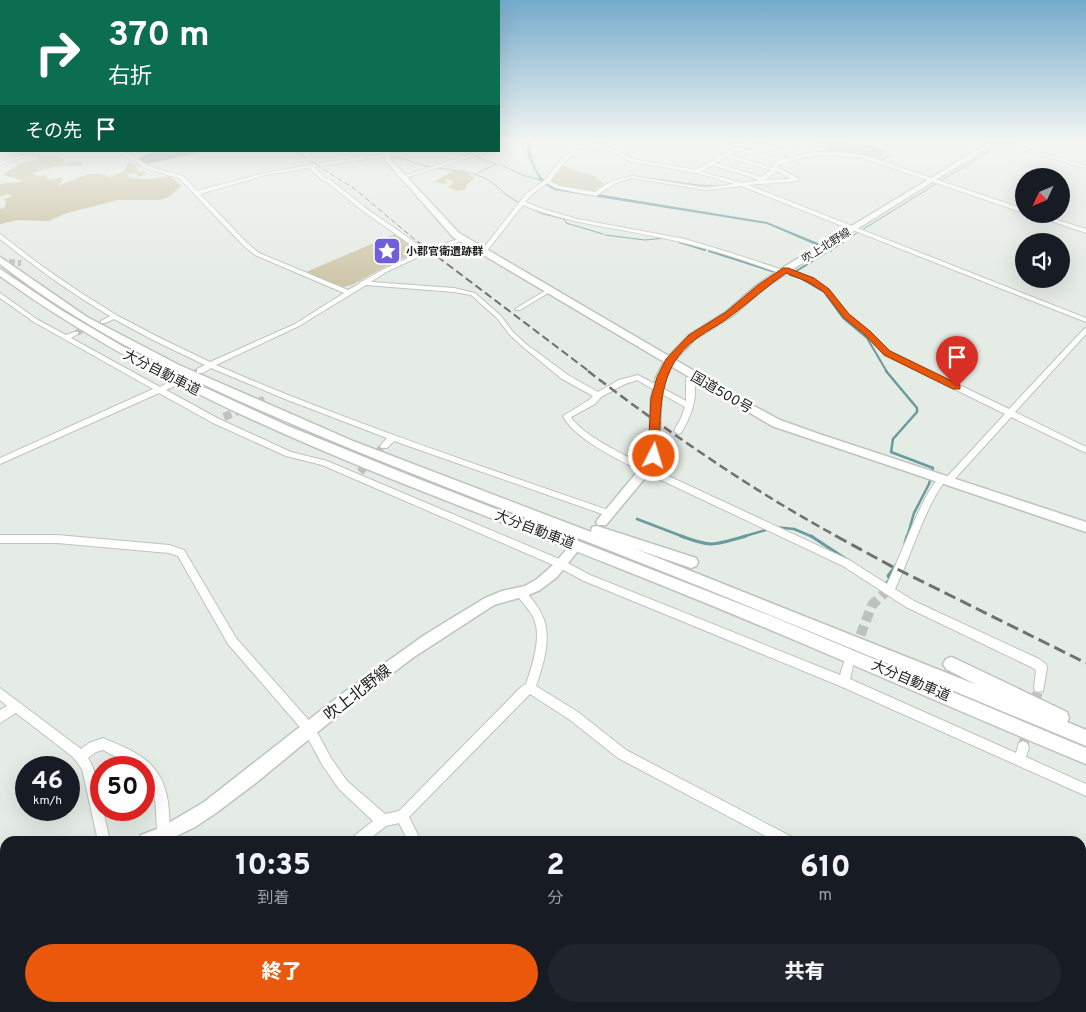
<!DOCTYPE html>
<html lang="ja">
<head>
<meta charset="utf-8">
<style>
	:root { --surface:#171b24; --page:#20242c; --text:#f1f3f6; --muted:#9ea1a6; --accent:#ea580c }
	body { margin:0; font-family:Overpass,"Noto Sans JP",sans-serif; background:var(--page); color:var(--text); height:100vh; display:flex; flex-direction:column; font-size:19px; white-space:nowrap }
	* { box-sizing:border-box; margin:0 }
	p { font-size:16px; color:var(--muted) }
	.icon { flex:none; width:28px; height:28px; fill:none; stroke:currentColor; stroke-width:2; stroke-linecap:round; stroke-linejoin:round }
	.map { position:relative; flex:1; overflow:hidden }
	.panel { position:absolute; left:0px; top:836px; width:1086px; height:176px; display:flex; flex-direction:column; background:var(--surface); border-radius:15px 15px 0 0; box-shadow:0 5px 20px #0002 }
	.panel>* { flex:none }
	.top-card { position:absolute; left:0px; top:0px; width:500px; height:152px; box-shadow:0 5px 20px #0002; background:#0b6e4f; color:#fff; overflow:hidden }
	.needle { width:32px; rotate:226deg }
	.controls { position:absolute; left:1015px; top:168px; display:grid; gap:10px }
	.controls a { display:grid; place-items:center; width:55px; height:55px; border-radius:50%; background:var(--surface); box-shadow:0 5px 20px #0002; font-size:25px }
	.speed { position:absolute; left:15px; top:756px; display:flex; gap:10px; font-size:25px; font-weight:700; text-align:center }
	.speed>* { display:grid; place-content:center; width:65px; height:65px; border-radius:50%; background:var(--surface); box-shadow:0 5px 20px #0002; line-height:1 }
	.speed small { font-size:12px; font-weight:400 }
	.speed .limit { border:8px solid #d22; background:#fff; color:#111 }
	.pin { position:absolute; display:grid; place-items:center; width:42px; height:42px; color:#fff; margin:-51px -21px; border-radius:50% 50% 50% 0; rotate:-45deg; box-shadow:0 0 5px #0007 }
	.pin .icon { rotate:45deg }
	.me { position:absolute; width:55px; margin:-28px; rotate:5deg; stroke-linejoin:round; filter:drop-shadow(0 0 4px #0008) }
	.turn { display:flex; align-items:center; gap:18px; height:105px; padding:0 25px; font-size:22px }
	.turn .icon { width:65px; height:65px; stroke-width:2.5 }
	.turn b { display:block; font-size:35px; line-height:42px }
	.then { display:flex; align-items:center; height:48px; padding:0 25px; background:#0003; gap:10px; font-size:19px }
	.eta { display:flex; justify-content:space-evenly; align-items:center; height:85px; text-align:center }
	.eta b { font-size:30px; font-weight:800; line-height:35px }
	.cta { display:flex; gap:10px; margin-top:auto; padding:10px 25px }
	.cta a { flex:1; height:58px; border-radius:30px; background:var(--accent); color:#fff; font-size:20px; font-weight:800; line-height:58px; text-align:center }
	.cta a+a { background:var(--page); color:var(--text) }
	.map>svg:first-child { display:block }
	.green { fill:#cfc6aa }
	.forest { fill:#c5b993 }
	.water { fill:#6a9b9f }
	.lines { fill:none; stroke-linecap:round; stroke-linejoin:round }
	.stream-far3 { stroke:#6a9b9f; stroke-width:1 }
	.stream-far2 { stroke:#6a9b9f; stroke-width:2 }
	.stream-far1 { stroke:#6a9b9f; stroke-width:2.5 }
	.stream { stroke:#6a9b9f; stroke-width:3 }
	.minor-tunnel-far3 { stroke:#bdc2bd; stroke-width:6; stroke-dasharray:6 3; stroke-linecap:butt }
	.minor-tunnel-far2 { stroke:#bdc2bd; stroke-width:8; stroke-dasharray:8 4; stroke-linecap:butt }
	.minor-tunnel-far1 { stroke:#bdc2bd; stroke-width:10; stroke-dasharray:10 5; stroke-linecap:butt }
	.minor-tunnel { stroke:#bdc2bd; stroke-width:13; stroke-dasharray:13 6; stroke-linecap:butt }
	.minor-casing { stroke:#bdc3bd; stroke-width:2 }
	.major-casing { stroke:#bdc3bd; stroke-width:3 }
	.highway-casing { stroke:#bdc3bd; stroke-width:3 }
	.minor { fill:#fff; fill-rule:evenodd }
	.major { fill:#fff; fill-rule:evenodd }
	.highway { fill:#fff; fill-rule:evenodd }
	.rail-far3 { stroke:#6f726f; stroke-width:1; stroke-dasharray:5.5 3; stroke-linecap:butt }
	.rail-far2 { stroke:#6f726f; stroke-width:2; stroke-dasharray:8 4; stroke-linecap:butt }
	.rail-far1 { stroke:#6f726f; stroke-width:2.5; stroke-dasharray:9 4.5; stroke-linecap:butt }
	.rail { stroke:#6f726f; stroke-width:3; stroke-dasharray:12 5.5; stroke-linecap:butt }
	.route { fill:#ea580c; stroke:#983908 }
	.labels { text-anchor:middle; stroke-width:5; stroke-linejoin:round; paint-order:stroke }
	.far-street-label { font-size:11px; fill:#1d1f1d; stroke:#fff }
	.far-poi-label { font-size:11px; font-weight:bold; fill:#1d1f1d; stroke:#fff; text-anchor:start }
	.street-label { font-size:14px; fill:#1d1f1d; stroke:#fff }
	.near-street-label { font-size:16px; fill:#1d1f1d; stroke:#fff }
</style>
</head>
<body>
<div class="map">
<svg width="1086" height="1012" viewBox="0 0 1086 1012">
	<rect width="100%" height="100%" fill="#e5ebe5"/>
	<!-- green -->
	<path class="green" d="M562,166L597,177L604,184L593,192L551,183L550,181Z
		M395,234L421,251L390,264L352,285L343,287L306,272Z"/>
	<!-- forest -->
	<path class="forest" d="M810,141C829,141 872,140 885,156L872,158L803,152L826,150L827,147Z
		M39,155L47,157L54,155L64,159L63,163C70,165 75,158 82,163L83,165L81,166H58L33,173L37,176L47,175V180L62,177V182L59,183L60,185L88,174L99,173L111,177L123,172L128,163L136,165L138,172L145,171V174L139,177L135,173L127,174L130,178L148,179L170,176L181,186L169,197L159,200H118L67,213L48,221L18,220L0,224V209L5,207L6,201L3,200L12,196L8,194L0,196V184L24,181L3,175L4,173C11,170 16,165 23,163C30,160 34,162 39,158L36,156Z
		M453,170L466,173L475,178L466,185V189L457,191L448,187L453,183L452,181L445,179L447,184L434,182Z"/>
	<!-- water -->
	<path class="water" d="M528,141H531C528,157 538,181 555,187L767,222L830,248L832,252L767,224L554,190L541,182L527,154Z
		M155,151H208L147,164L138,159Z"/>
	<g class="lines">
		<!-- stream-far3 -->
		<path class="stream-far3" d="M852,141L883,151L889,156L884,159L874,160
			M462,151L497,165
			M392,157C403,157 411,162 422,165C441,170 462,169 482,177C497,183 505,197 520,203
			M857,157L869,159
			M499,164L525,176L541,180
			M778,168L799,178L794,182H787
			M476,174L494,165
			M615,181C650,172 684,187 720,186
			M651,181L706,190L754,184
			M617,182L636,178
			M523,205L543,214L564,219L566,223L603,234
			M605,235L645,240L666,238
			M670,239L683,243
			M841,243L1005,141"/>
		<!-- stream-far2 -->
		<path class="stream-far2" d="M679,242L705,250
			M843,242L790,275L800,278L824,292L843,318L867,338L887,372
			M709,251L775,272"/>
		<!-- stream-far1 -->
		<path class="stream-far1" d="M886,371L917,408V412L893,439L891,452L933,468L929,484L914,513L907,537
			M637,519L684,537
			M774,527L794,529L813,537
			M742,537L769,529"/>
		<!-- stream -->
		<path class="stream" d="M681,536C713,548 714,545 746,536
			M811,536L849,561
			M905,543L907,536
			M884,586L890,579L888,576L897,564"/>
		<!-- minor-tunnel-far3 -->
		<path class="minor-tunnel-far3" d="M0,261L21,263
			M76,333L103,322"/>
		<!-- minor-tunnel-far2 -->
		<path class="minor-tunnel-far2" d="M172,384L199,372
			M224,417L268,398
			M360,472L384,446"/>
		<!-- minor-tunnel-far1 -->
		<path class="minor-tunnel-far1" d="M855,649L872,605L890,588
			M1023,746L1039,687"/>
		<!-- minor-tunnel -->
		<path class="minor-tunnel" d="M1023,747L1024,745"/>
		<!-- minor casing -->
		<g class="minor-casing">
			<path id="minor" d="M518,141H523L499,149V147Z
				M590,141H595L633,159L696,170L741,144L732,141L747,143L754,141L794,154V156C818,150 842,151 866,156L1024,209V213L863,158C833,153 805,153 777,166V167L799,179V181L748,185L1086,318V322L741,186L706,190L632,178L616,183L596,196L556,188L547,183L530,196L525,202L543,209L577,219L685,239L728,252L783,270L784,269H788L813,279L829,290L848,315L869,332L889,351L1009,409L1084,329L1086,328V334L1015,412L1086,447V453L1011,417L951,483L948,484L944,482C922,514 912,554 895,589L914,601L1039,659L1046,664L1047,668L1043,691L1039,692L1035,691L1034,687L1036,670L1031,667L906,607L843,566L646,473L642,472C620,460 574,439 563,416L589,400L593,396L562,379L522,346L509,334L497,318L471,295L454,292L366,285L299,326L216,365C345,421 478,465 611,511L612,513L611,515H605L394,441L387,448H381L380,446L387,438L285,399L211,368L203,373H197V369L205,365L155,341L114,319L105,323H101V321L110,316C71,293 35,267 0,239V234L39,264L78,291L118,316L160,338L210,362L295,324L344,293L255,255L244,246L179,178L149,170L116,151H122L153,168L183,176L197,191L265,173L322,163L387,154V156H385L314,167L326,179H329L367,209L426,250L461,238L466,239L427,253L386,272L371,282L454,288L475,293L501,316L513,332L526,344L568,375L598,392L619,380L638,375L686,401V379L687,377H693C699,397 691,416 681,433L678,434L674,431L681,418L685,407L637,380L625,384L601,397L595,404L571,417C581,435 627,456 645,466L649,467L849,560L887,584C898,564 926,483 942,476L946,478L1005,414L885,355L865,334L844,317L825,292L809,281L785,272L784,273H780C743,260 706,247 667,239C618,228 570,224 523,205L486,252H482V250L526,194L545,180L563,157L572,152L598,146ZM754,143L787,155V156L789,157L780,161V159L741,148L746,145ZM602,147L630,161L697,173L735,184L706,188L632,176L612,181L595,192L559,186L550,181L567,159L576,154ZM738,150L776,161H778L772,164L773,168L729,155ZM726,157L771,170L761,177L716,163ZM712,165L757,179V181L742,183L701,172ZM309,168L323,181H326L363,211L421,252L382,270L363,281L360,282L359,284L348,290L259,253L248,244L200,194L265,175ZM777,171L791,179L765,180Z
				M993,141H999L1086,166V168Z
				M40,151H48L0,164V162Z
				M481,151H489L405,178L401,177Z
				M1030,214H1038L1086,229V233Z
				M548,289L553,290L520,310H516L515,309Z
				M0,293L38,320L66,335L74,332H78V334L71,338L160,387L169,382H175V386L166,390L219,419L291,452L327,461L564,561L590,575L840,675L844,662L848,661L852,662L853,666L850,679L1016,753L1019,743L1023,741L1027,743L1029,747L1026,757L1086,784V796L840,686L584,581L558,567L322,465L286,456L213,423L159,393L0,464V458L153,389L34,322L0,298Z
				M0,535H57L169,545L184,550L236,638L313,725L331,758L347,781L385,814L399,811L521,687L526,684C532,666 542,638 534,619C530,609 521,602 516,593L518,590L521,589L524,590C532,599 540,608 544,620C551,640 543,666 536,686L578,712L626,750L792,837L794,841H775L618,758L570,720L530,694L409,817L421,841H408L399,823L386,826L367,841H351L353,837L373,821L339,789L323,766L305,733L228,644L178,556L169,553L57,543H0Z
				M0,688L81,749L89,743L103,738C137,752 162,762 168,802C170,815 169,828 170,841H158C156,825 157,809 154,793C152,783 144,777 144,768H137L103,750L96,752L88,758C96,769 101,797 101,810H103L110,841H98L82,769L73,757L16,713L0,723V710L7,706L0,700Z
				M1081,983L1086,985V999L1081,997Z
				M151,1008H165V1012H151Z
				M441,1008H457L458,1012H442Z"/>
		</g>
		<!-- major casing -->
		<g class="major-casing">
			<path id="major" d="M992,141H998L785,274L763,289L732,316L695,339L673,362L666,377L661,398L659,456L650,472L606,525H598L596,522L598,519L642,466L649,456L651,398L656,377L666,359L689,335L726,312L757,285L779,270Z
				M571,547L575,549L577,552L557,577L540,590L526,596L494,605L414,657L353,703L257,782L216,813L195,827L166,841H139L141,835L162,827L204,802L343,693L426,634L485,598L502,591L525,586L537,579L553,565L567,549Z
				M5,913V932L0,934V915Z"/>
		</g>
		<!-- highway casing -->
		<g class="highway-casing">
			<path id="highway" d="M383,151H389L391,160L459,233L754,406L780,420L819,434L1086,522V532L772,426L453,237L386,161Z
				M0,257L87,317L179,365L353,441L591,532L592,527L597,526L696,558L698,562L696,566L691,568L633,548L977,685L946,669L943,664L946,659L951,657L956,659L1067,712L1069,718L1067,722L1086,730V746C913,674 740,601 565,533C461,493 357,453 255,408C165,368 78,325 0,264Z
				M0,269L61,310L122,346L184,378L288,426L411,476L771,616L1086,748V764C929,699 775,629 616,567C406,483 185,410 0,276Z"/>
		</g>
		<!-- minor -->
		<use href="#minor" class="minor"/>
		<!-- major -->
		<use href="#major" class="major"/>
		<!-- highway -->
		<use href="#highway" class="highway"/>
		<!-- rail-far3 -->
		<path class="rail-far3" d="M294,151L355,189L419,243"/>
		<!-- rail-far2 -->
		<path class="rail-far2" d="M418,242L590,372"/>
		<!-- rail-far1 -->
		<path class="rail-far1" d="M588,371C668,432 750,489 838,537"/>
		<!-- rail -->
		<path class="rail" d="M836,536L893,567L1086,663"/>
	</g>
	<!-- sky -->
	<linearGradient id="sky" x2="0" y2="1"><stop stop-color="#75aacb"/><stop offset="0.5" stop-color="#f3f6f3"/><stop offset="1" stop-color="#f3f6f3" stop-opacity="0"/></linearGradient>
	<rect width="1086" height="282" fill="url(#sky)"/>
	<!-- route -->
	<path class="route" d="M783,268H788L814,278L829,289L849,314L870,331L890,351L960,385V389H953L884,355L864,334L844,318L824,292L808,282L786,273C767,286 751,301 732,315C721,324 708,330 697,338C656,368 661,411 659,456L657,459H650L648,456L651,398L657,377L666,359L689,335L726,312L758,285Z"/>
	<!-- icons -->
	<defs>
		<g id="sight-square" transform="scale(1.4375)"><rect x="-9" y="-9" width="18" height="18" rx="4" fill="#6e5fda" stroke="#fff"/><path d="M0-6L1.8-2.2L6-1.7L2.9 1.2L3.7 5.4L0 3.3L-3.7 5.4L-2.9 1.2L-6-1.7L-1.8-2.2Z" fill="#fff"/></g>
	</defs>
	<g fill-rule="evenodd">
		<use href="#sight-square" x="387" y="251"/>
	</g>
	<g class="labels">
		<!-- far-street labels -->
		<g class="far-street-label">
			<text transform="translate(826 245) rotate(-32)" y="4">吹上北野線</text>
		</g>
		<!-- far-poi labels -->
		<g class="far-poi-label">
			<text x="406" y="255">小郡官衛遺跡群</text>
		</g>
		<!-- street labels -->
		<g class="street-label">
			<text transform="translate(162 372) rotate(27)" y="5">大分自動車道</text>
			<text transform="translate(722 392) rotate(30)" y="5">国道500号</text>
			<text transform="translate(535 529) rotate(21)" y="5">大分自動車道</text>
			<text transform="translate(911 680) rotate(23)" y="5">大分自動車道</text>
		</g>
		<!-- near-street labels -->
		<g class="near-street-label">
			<text transform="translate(357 692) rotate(-38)" y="6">吹上北野線</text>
		</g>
	</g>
</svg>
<div class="controls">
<a><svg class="needle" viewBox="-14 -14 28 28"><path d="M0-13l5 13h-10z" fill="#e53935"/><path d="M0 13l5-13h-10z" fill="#9ea1a6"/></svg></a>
<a><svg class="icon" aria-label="sound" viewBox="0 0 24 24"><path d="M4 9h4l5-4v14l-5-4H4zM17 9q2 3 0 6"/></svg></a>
</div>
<div class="speed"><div>46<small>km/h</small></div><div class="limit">50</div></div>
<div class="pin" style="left:957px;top:387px;background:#d93025"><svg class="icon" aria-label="arrive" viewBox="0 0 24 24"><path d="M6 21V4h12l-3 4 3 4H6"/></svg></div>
<svg class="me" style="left:654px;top:456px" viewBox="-20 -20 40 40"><circle r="17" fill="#ea580c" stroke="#fff" stroke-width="3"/><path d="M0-11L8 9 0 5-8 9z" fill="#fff"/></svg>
<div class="top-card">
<div class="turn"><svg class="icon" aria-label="right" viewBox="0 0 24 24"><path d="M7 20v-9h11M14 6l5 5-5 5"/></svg><div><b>370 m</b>右折</div></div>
<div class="then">その先<svg class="icon" aria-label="arrive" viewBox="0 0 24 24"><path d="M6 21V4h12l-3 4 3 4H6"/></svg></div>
</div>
<section class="panel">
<div class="eta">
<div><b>10:35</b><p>到着</p></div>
<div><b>2</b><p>分</p></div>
<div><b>610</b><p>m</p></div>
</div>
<div class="cta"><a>終了</a><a>共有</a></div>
</section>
</div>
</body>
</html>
